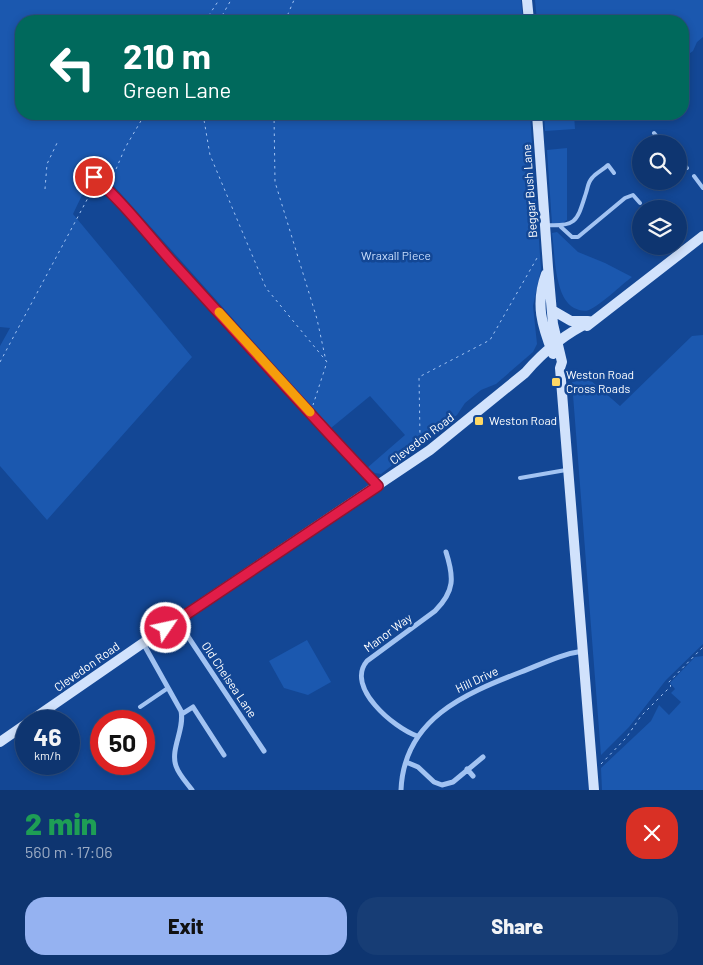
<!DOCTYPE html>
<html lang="en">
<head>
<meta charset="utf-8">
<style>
	:root { --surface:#0e3570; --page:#173d75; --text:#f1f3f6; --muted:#9babc3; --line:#2e5083; --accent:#95b2f1 }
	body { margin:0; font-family:Barlow,sans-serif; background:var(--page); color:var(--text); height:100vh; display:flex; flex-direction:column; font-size:19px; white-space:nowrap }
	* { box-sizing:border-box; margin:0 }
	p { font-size:16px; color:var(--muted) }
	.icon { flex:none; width:28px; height:28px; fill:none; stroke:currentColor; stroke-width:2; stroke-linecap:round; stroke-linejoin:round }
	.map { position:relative; height:790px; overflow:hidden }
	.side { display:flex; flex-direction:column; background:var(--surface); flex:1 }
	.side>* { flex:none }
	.hud { position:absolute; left:15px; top:15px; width:674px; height:105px; border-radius:20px; box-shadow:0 2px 8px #0003,0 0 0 1px var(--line); background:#00695c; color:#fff; overflow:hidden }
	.buttons { position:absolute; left:632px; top:135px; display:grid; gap:10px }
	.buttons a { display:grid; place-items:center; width:55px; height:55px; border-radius:50%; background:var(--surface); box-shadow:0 2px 8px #0003,0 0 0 1px var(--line); font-size:25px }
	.speed { position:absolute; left:15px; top:710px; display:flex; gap:10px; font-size:25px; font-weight:700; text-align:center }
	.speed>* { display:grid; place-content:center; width:65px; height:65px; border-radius:50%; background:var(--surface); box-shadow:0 2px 8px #0003,0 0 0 1px var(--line); line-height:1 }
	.speed small { font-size:12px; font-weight:400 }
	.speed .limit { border:8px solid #d22; background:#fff; color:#111 }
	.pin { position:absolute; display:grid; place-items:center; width:42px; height:42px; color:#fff; margin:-21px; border:2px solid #fff; border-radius:50%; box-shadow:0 1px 5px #0007 }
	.me { position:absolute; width:55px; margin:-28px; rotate:56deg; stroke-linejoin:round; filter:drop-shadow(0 0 4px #0008) }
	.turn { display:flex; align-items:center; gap:18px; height:105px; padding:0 25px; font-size:22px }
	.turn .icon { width:65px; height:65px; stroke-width:2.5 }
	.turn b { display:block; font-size:35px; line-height:42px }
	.round { display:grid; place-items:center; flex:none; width:52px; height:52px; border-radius:20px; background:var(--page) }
	.summary { display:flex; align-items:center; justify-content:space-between; height:85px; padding:0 25px }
	h1 { font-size:30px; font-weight:800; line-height:38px; color:#1e9e55 }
	.button { display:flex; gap:10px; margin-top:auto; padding:10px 25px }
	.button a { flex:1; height:58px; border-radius:20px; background:var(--accent); color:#111; font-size:20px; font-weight:800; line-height:58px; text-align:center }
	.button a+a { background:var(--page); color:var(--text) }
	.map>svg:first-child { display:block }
	.green { fill:#1b58af }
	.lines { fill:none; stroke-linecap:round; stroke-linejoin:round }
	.path { stroke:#a2c3f2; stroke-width:1; stroke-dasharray:2.5 4; stroke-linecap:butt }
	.service { stroke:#a2c3f2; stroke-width:4 }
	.minor { stroke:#a2c3f2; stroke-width:5 }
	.secondary { stroke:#d1e2fc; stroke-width:10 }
	.route-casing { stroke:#92132f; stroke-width:12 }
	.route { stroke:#e11d48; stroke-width:9 }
	.slow { stroke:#f59e0b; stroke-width:9 }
	.poi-dot { fill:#ffd864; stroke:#134795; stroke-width:2 }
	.labels { text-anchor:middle; stroke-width:5; stroke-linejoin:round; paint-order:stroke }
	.street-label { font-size:12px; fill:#fff; stroke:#134795 }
	.park-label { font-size:12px; fill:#cadffd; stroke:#134795 }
	.poi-label { font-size:12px; fill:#fff; stroke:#134795; text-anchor:start }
</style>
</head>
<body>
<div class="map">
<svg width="703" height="790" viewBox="0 0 703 790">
	<rect width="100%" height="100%" fill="#134795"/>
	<!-- green -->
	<path class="green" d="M0,0H521L523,21H21V114H530L541,269L533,306L537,344L533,352L496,384L481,390L465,403L457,415L381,474L375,473L367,468L405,435L370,396L331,428L96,166L73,214L192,357L47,520L0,466V346L10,328L0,327Z
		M535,0H703V37L697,42L693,51L683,58L682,21H537Z
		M544,114H574L575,129L545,131Z
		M567,148V220L563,223L552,224L547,150Z
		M557,232L578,252L605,263L632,277C620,286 602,304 589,310C583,312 579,310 574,308C554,297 555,253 552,233Z
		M703,335V644L666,680L629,727L601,755L572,382L589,379L620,406L692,336Z
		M307,640L331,682L308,695L284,688L269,661Z
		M703,656V790H602L601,768L651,721L659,705L669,715L681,702L671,693L675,689L670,683L695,657Z"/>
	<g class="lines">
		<!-- path -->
		<path class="path" d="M205,21L219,0
			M219,21L231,0
			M285,21L294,0
			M20,94L21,93
			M203,114L210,155L266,288L327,362L313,405
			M274,114L275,182L317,319L326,361
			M111,181L125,148L145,114
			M45,189L47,164L58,141
			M0,362L89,196L97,188
			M425,444L420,437L419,377L490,340L537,258
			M601,764L626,738L641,716L671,686L668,683L703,647"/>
		<!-- service -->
		<path class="service" d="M654,133L663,144
			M679,159L687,168
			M694,176L703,188
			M545,225C577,227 577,221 586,193C588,187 588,182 592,178C596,173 603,170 608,165L614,173
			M561,227L572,237H578L625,198L633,195L640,203
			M520,478L566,470
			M140,707L168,688"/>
		<!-- minor -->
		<path class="minor" d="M94,177L108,189L158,247L311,413L340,447L378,486
			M177,620L264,751
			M143,643L181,711C185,729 170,749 176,766C179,775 187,783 192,790
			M182,714L193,707L224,755
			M417,736C394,728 345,687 367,661L435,611C455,591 454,577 446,552
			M406,762L418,767L434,782L442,785L453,782L483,757
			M467,769L473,776
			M401,790C404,719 464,694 521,672C542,664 561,654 583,651"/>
		<!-- secondary -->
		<path class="secondary" d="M527,0L529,21
			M537,114L548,267L553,324L562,362L560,368L594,790
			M546,274C535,304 542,326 553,354
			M552,310L571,321H588
			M587,326L703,236
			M30,721L143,643L430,450L525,373C543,352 566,333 592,321
			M0,742L26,724"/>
	</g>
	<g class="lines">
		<!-- route casing -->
		<g class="route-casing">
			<path id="route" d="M94,177C124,203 148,235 174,264C242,338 309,414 378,486L166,628"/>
		</g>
		<!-- route -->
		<use href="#route" class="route"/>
		<!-- slow -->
		<path class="slow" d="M219,312L310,412"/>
	</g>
	<!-- markers -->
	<g class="poi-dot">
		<rect x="551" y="377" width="10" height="10" rx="2.5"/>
		<rect x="474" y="416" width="10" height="10" rx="2.5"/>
	</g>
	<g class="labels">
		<!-- street labels -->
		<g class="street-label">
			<text transform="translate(530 191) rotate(-94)" y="4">Beggar Bush Lane</text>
			<text transform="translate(422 439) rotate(-37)" y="4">Clevedon Road</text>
			<text transform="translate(388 633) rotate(-36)" y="4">Manor Way</text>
			<text transform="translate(87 667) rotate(-35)" y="4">Clevedon Road</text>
			<text transform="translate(229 680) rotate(56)" y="4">Old Chelsea Lane</text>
			<text transform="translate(477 680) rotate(-25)" y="4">Hill Drive</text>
		</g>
		<!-- park labels -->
		<g class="park-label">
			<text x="396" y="260">Wraxall Piece</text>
		</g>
		<!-- poi labels -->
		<g class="poi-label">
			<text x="566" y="379">Weston Road<tspan x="566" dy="14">Cross Roads</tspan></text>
			<text x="489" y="425">Weston Road</text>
		</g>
	</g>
</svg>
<div class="buttons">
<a><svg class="icon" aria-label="search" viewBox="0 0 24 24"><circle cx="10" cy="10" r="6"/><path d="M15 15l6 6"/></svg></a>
<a><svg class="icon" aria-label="layers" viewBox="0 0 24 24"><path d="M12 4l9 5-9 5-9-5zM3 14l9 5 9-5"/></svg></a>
</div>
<div class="speed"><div>46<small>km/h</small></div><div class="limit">50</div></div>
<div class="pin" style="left:94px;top:177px;background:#d93025"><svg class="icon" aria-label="arrive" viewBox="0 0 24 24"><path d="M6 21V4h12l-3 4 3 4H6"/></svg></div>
<svg class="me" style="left:166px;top:628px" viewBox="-20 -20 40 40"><circle r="17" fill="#e11d48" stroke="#fff" stroke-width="3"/><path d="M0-11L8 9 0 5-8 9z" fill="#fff"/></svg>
<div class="hud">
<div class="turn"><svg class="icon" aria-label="left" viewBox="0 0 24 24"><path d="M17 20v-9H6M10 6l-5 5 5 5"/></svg><div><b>210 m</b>Green Lane</div></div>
</div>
</div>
<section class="side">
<div class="summary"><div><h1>2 min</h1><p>560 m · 17:06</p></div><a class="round" style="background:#d93025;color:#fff"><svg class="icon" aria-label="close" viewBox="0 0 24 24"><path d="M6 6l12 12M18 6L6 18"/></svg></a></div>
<div class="button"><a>Exit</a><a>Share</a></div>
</section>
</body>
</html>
